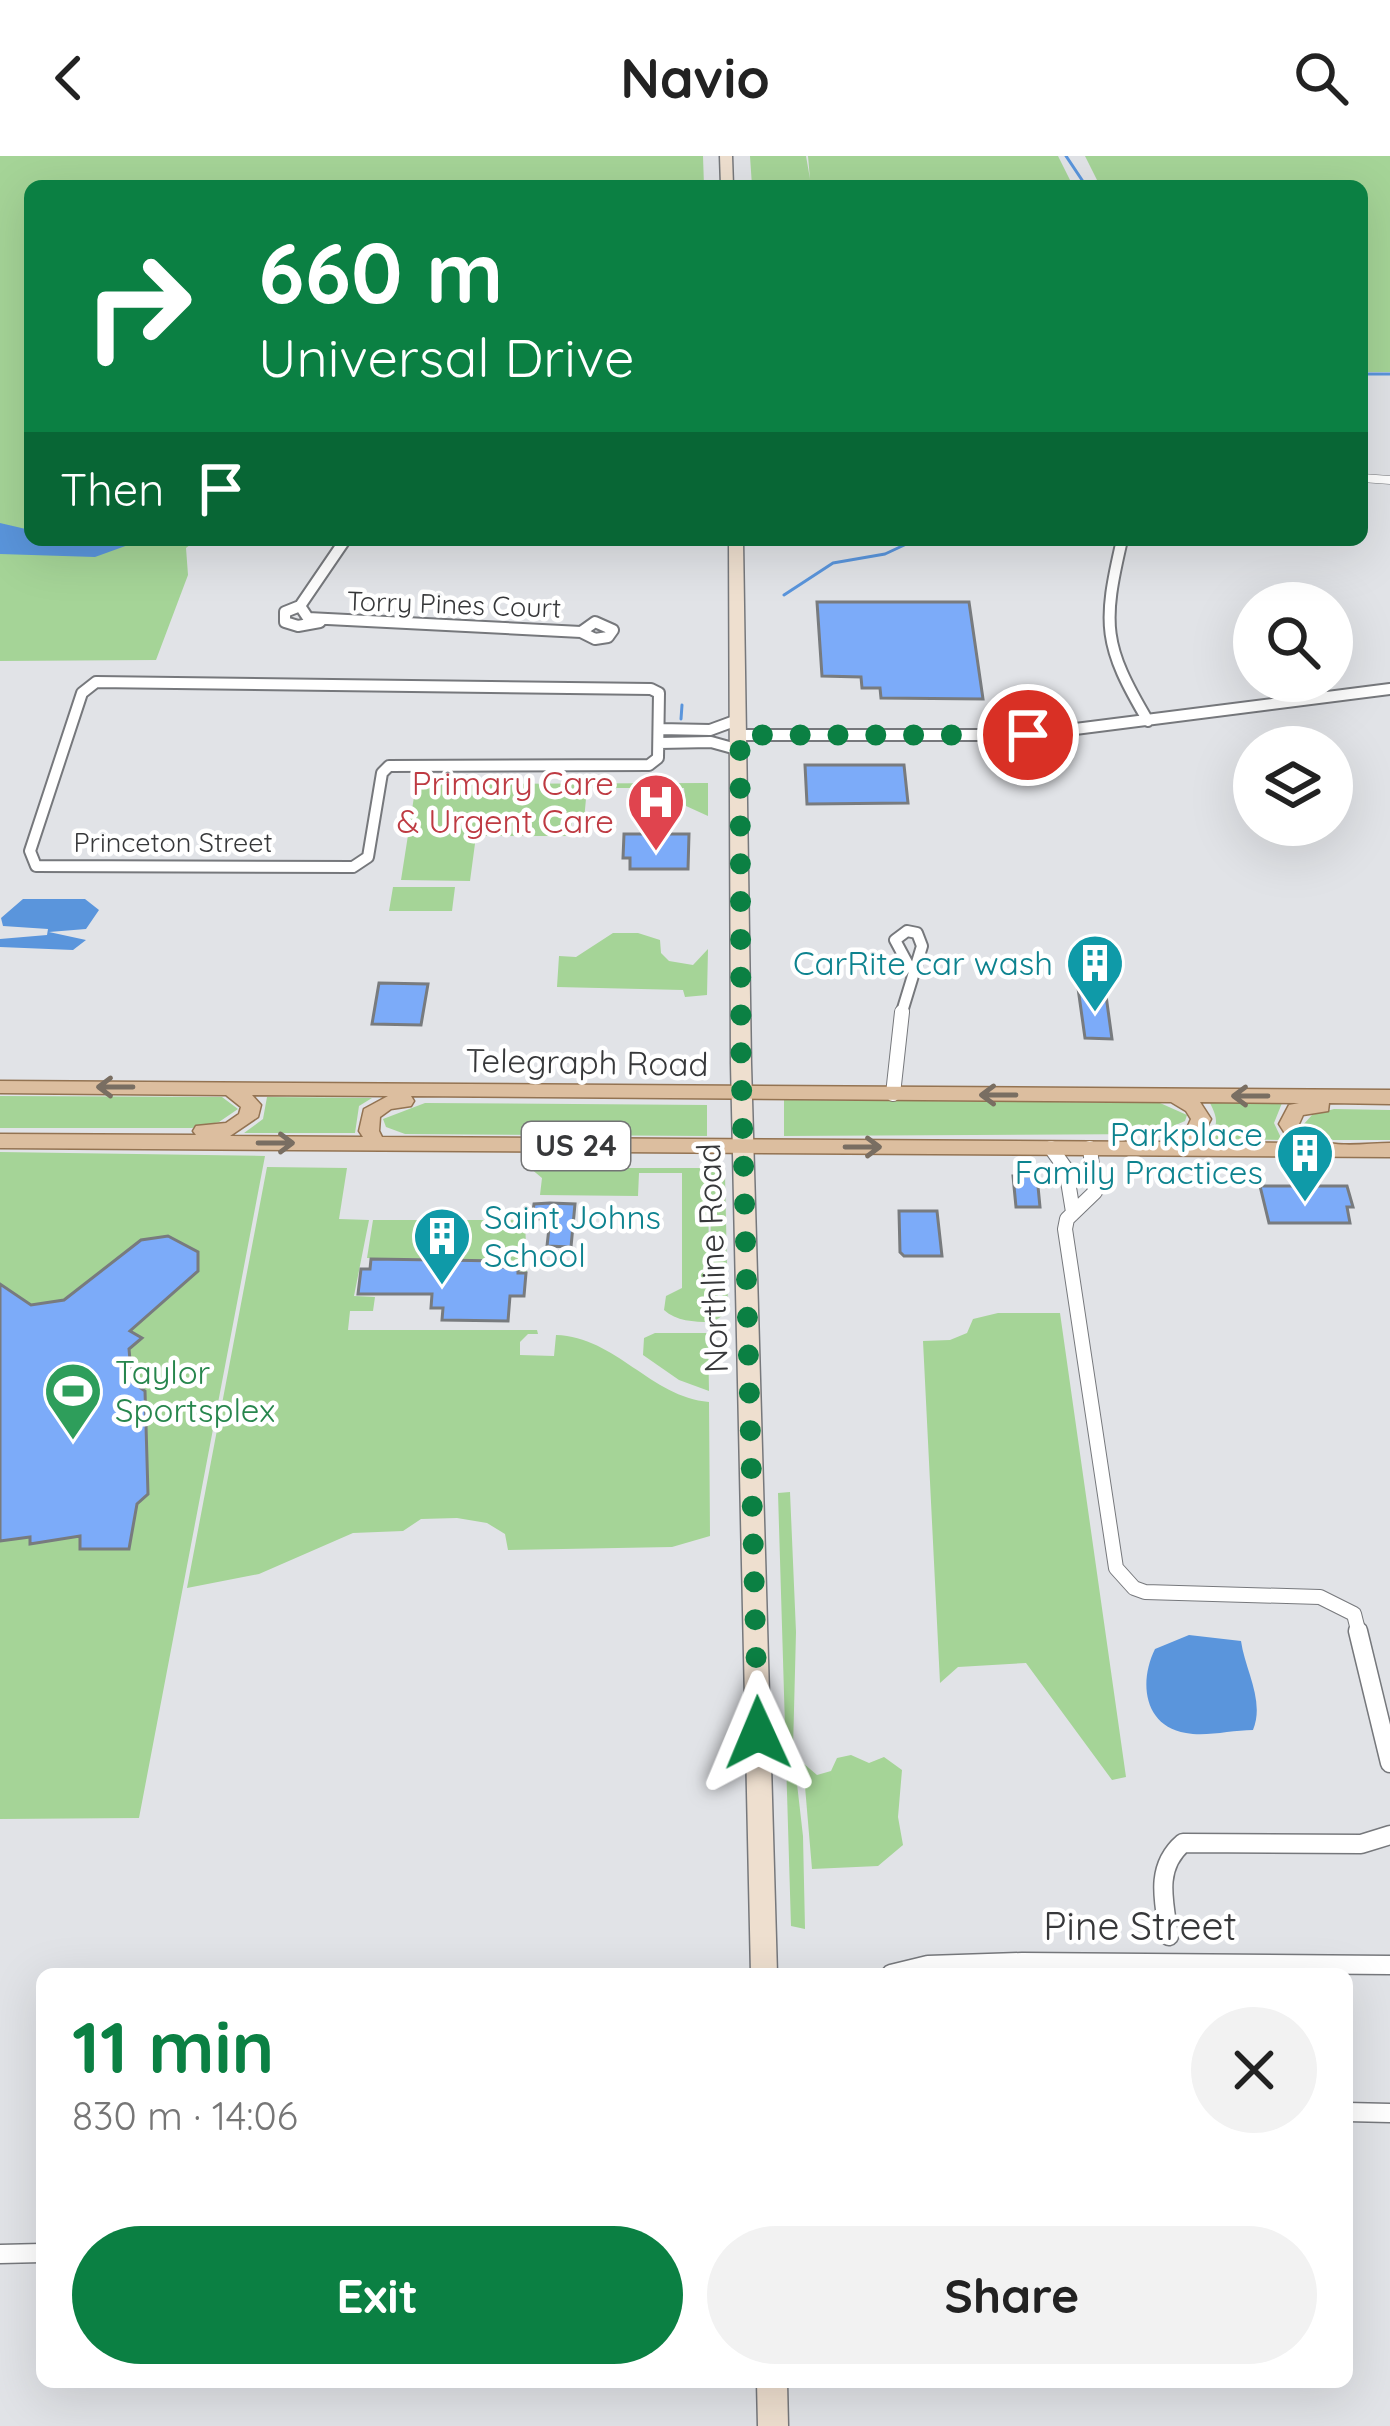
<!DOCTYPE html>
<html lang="en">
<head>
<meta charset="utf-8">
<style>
	:root { --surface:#fff; --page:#f2f2f2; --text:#222; --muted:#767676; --accent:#0b8043 }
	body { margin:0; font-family:Quicksand,sans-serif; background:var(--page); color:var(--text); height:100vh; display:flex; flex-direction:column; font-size:45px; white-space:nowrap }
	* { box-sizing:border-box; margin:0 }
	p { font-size:39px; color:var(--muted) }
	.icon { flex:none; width:66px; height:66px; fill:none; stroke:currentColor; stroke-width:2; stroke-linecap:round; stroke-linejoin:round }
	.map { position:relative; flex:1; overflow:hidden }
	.sheet { position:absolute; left:36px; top:1812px; width:1317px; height:420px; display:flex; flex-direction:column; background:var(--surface); border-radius:18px; box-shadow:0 12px 48px #0002 }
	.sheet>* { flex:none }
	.top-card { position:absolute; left:24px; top:24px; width:1344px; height:366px; border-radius:18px; box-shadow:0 12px 48px #0002; background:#0b8043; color:#fff; overflow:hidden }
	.buttons { position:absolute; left:1233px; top:426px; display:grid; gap:24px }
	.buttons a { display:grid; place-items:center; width:120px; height:120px; border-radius:50%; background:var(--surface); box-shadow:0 12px 48px #0002; font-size:60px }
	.pin { position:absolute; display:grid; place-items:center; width:102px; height:102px; color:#fff; margin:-51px; border:6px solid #fff; border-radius:50%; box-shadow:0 3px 12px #0007 }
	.me { position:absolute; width:132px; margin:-66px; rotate:359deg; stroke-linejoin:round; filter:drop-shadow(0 0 9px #0008) }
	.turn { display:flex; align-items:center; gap:42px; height:252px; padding:0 36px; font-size:54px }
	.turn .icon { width:156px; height:156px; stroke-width:2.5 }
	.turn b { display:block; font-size:84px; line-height:102px }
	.then { display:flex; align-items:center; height:114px; padding:0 36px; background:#0003; gap:24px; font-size:45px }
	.round { display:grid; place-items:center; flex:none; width:126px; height:126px; border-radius:63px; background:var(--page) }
	.headline { display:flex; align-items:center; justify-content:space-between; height:204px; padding:0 36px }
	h1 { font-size:72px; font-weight:800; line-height:90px; color:var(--accent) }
	.cta { display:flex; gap:24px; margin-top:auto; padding:24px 36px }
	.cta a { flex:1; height:138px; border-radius:72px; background:var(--accent); color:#fff; font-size:48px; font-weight:800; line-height:138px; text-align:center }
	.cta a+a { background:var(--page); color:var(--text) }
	header { display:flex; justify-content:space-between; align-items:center; height:156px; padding:0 36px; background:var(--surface); font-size:54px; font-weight:800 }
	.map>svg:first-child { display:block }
	.green { fill:#a5d497 }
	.water { fill:#5a95dc }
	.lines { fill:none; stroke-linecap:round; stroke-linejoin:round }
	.stream { stroke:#5a95dc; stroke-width:3 }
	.building { fill:#7cabf9; stroke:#787b7e; stroke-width:3 }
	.minor-far3-casing { stroke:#76787c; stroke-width:9 }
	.minor-far2-casing { stroke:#76787c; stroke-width:14 }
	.minor-far1-casing { stroke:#76787c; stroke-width:16 }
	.minor-casing { stroke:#76787c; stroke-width:21 }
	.secondary-casing { stroke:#76787c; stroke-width:3 }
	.primary-casing { stroke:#937352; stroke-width:3 }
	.minor-far3 { stroke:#fff; stroke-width:8 }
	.minor-far2 { stroke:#fff; stroke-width:10 }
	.minor-far1 { stroke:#fff; stroke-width:14 }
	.minor { stroke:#fff; stroke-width:18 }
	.secondary { fill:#eedfcf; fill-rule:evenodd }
	.primary { fill:#dcbe9f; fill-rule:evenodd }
	.oneway { stroke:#796e62 }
	.route { stroke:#0b8043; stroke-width:21; stroke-dasharray:0 37.8 }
	.labels { text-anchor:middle; stroke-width:9; stroke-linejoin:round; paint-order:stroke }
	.far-street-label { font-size:27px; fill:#37383a; stroke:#fff }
	.shield { fill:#fff; stroke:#737475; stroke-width:3 }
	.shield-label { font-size:30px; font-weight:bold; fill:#37383a }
	.health-label { font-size:33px; fill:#be3a42; stroke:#fff; text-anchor:end }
	.culture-label { font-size:33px; fill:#0d838f; stroke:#fff; text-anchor:end }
	.street-label { font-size:33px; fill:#37383a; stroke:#fff }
	.leisure-label { font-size:33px; fill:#27864d; stroke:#fff; text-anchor:start }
	.near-street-label { font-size:39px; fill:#37383a; stroke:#fff }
</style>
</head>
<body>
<header><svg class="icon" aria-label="back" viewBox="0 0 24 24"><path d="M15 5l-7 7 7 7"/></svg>Navio<svg class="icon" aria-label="search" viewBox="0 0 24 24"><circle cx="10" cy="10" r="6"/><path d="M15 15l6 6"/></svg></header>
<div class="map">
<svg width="1390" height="2270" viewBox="0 0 1390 2270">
	<rect width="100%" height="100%" fill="#e1e3e7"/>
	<!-- green -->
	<path class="green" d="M0,0H703L704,30H30V384H196L186,392L188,419L156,504L0,505Z
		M750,0H806L810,23L808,0H1058L1073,30H752Z
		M1085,0H1390V216H1362V30H1100Z
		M708,627V660L686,650L684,632H587L584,664L572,665L571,680H476L470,725L401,724L416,628Z
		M393,731H455L452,755H389Z
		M613,777H638L660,784L661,797L669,805L693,809L708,793L707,839L685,841L683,834L557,831L559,800L576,801Z
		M0,940L222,941L238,953L219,966L192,972H0Z
		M267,941L372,942L359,950L355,977H244L263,963Z
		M784,944L1160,947L1187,959L1185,965L1155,978L784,980Z
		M425,947L707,949V980L405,978L386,971L383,963Z
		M1210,947H1282L1274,967L1282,984L1207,983C1219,970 1218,963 1210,947Z
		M1334,953L1390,954V984H1333L1305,973L1303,969L1312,959Z
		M0,996L265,1000L139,1662L0,1663Z
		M267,1011L347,1012L339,1063L369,1064L354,1140L375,1141L373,1155H350L348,1174H537L538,1178H528L520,1186V1199L554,1200L556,1179C616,1181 651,1241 709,1246L710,1380L672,1391L508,1394L505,1378L487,1367L457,1362L421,1363L403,1375L353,1377L259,1418L187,1432Z
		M708,1012L709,1112L719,1124V1138L710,1148V1166C694,1166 676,1165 664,1154L666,1140L682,1132V1017H639L638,1040L540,1039L542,1022L530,1012Z
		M711,1012H721L725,1019L728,1156L713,1166V1150L723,1139C723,1123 713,1117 712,1103C709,1073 712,1042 711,1012Z
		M373,1064H525L527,1117L504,1111V1104L367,1102Z
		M998,1157H1060L1126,1621L1112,1624L1026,1507L958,1511L940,1527L923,1185L950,1184L967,1177L973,1163Z
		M655,1177H708L709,1235L679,1224L643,1199L644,1182Z
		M790,1336L796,1476L793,1593L803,1680L805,1773L791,1770L778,1337Z
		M851,1599L869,1607L884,1601L902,1614L898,1661L903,1689L878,1710L812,1713L803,1607L817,1619L831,1615L837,1602Z"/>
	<!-- water -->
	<path class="water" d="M0,367L30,374V384H142L95,401L0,398Z
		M23,743H85L99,754L86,773L49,776L86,784L73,794L0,791V783L47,779L48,773L3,770L1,762Z
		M1189,1479L1241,1485C1245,1514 1265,1545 1253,1574C1232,1574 1206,1581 1186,1577C1143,1570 1139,1525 1155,1493Z"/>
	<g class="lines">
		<!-- stream -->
		<path class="stream" d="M1066,0L1086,30
			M1362,218H1390
			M784,439L833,407L885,398L915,384
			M681,563L682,549"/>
	</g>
	<!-- building -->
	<path class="building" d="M817,446H969L983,543L881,542L880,532H862L861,521L822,520Z
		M805,609H904L908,647L807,648Z
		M624,678H689L688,713H630V702H623Z
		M1077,825H1104L1112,883L1085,882Z
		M379,827L428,828L421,869L372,868Z
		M1013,1020H1037L1040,1051H1016Z
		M1260,1030H1347L1353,1051H1347L1350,1067H1269Z
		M550,1047L575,1048L571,1091L547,1090L550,1063H532L534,1048Z
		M899,1055H937L942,1100H904L900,1096Z
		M168,1080L198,1096V1115L130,1175L142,1182L129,1193L132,1226L145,1235L148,1338L137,1348L129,1393H80V1380L30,1388V1381L0,1385V1128L31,1149L64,1144L141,1084Z
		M371,1103L503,1105V1111H518V1117H526L524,1140H510L508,1165L442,1164L443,1152H431L432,1138H358L361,1113H370Z"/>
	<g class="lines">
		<!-- minor-far3 casing -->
		<g class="minor-far3-casing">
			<path id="minor-far3" d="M1362,322L1390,324"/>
		</g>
		<!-- minor-far2 casing -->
		<g class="minor-far2-casing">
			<path id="minor-far2" d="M345,384L300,450L308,462L581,476
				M1122,384C1102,469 1103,489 1148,565
				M300,450L285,456V466L298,470L320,466
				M595,466L613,474L608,481L595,483L581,476Z
				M96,526L651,533L659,537L658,602L649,609L389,610L382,617L368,701L353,711L36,710L30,695L82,537Z
				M659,573L710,574L740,563
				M740,579H1028L1390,533
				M659,587L711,586L740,594
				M901,859L922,790L917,777L907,775L895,784L910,812"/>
		</g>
		<!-- minor-far1 casing -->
		<g class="minor-far1-casing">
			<path id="minor-far1" d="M893,938L902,856
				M1051,992L1066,1013L1073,1056
				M1090,992L1095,1036L1067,1063L1065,1073L1116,1412L1134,1432L1145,1436L1320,1441L1354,1458L1359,1478"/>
		</g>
		<!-- minor casing -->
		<g class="minor-casing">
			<path id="minor" d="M1358,1475L1390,1607
				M1169,1780C1164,1746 1154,1712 1183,1687L1361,1688L1390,1679
				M891,1818L928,1809L1022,1806L1390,1809
				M1347,1956L1390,1957
				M0,2098L42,2097"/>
		</g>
		<!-- secondary casing -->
		<g class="secondary-casing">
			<path id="secondary" d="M720,0H732L733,30H721Z
				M729,384H743L751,908L777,1818H751L731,908Z
				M757,2226H787L788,2270H758Z"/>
		</g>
		<!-- primary casing -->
		<g class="primary-casing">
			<path id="primary" d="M0,925L1390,934V948L1329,947L1328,955L1303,959L1299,968C1316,997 1360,987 1390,987V1001L0,992V978L196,979L193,975L196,970L226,967L239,958L241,951L226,939L0,937ZM252,939L388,940L364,953L359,975L363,981L230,980L258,961L261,949ZM411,940L1171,946L1186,955L1191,963L1187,972L1163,977L1162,986L382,981L379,975L380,961L391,953L411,950L414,945ZM1200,946L1299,947L1289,949L1279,968L1291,987L1184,986L1201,982L1211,963Z"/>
		</g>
		<!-- minor-far3 -->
		<use href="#minor-far3" class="minor-far3"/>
		<!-- minor-far2 -->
		<use href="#minor-far2" class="minor-far2"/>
		<!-- minor-far1 -->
		<use href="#minor-far1" class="minor-far1"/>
		<!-- minor -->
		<use href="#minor" class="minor"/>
		<!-- secondary -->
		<use href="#secondary" class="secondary"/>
		<!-- primary -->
		<use href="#primary" class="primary"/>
	</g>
	<!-- one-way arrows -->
	<defs><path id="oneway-shaft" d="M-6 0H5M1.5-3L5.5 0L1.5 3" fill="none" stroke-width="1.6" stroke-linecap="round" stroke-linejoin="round" transform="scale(3)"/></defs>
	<g class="oneway">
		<use href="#oneway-shaft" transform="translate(115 931) rotate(-180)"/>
		<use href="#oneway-shaft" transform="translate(998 939) rotate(-180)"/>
		<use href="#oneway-shaft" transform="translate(1250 940) rotate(180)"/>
		<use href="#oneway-shaft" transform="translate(276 987)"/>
		<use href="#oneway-shaft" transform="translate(863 991)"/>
	</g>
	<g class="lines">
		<!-- route -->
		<path class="route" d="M758,1577L741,908L740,579H1028"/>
	</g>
	<!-- icons -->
	<defs>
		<g id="hospital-pin" transform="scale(3)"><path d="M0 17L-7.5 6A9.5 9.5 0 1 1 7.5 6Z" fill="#e0444e" stroke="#fff"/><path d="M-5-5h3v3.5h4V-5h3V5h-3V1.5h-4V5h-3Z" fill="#fff"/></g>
		<g id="building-pin" transform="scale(3)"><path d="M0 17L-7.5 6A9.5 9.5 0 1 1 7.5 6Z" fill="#0f9aa8" stroke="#fff"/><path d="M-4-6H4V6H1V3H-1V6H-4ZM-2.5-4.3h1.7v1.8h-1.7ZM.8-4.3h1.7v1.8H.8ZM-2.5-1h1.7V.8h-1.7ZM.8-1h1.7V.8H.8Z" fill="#fff"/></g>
		<g id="stadium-pin" transform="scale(3)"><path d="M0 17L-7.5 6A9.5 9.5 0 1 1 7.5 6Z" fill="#2e9e5b" stroke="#fff"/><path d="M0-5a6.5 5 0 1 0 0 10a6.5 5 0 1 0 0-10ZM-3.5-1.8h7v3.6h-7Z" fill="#fff"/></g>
	</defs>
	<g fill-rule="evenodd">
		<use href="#hospital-pin" x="656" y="646"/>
		<use href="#building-pin" x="1095" y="807"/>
		<use href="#building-pin" x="1305" y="997"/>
		<use href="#building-pin" x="442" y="1080"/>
		<use href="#stadium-pin" x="73" y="1235"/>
	</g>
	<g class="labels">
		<!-- far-street labels -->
		<g class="far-street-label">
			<text transform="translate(454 449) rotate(2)" y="9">Torry Pines Court</text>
			<text x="173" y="696">Princeton Street</text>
		</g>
		<!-- shield labels -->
		<rect class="shield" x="522" y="966" width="108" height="48" rx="9"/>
		<g class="shield-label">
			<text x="576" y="1000">US 24</text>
		</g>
		<!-- health labels -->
		<g class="health-label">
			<text x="614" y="639">Primary Care<tspan x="614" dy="38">&amp; Urgent Care</tspan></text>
		</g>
		<!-- culture labels -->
		<g class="culture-label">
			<text x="1053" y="819">CarRite car wash</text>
			<text x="1263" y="990">Parkplace<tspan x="1263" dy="38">Family Practices</tspan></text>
			<text x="484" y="1073" text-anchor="start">Saint Johns<tspan x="484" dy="38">School</tspan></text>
		</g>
		<!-- street labels -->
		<g class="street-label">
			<text transform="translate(587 906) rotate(1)" y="12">Telegraph Road</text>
			<text transform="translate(712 1102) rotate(-92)" y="12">Northline Road</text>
		</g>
		<!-- leisure labels -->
		<g class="leisure-label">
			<text x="115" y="1228">Taylor<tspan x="115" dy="38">Sportsplex</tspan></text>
		</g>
		<!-- near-street labels -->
		<g class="near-street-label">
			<text x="1140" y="1784">Pine Street</text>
		</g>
	</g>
</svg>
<div class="buttons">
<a><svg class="icon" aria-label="search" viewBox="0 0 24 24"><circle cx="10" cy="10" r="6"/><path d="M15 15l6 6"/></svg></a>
<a><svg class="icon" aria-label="layers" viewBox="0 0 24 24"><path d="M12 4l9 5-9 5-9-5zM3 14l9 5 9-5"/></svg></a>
</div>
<div class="pin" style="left:1028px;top:579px;background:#d93025"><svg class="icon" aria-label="arrive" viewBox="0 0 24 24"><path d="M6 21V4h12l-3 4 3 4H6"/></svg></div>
<svg class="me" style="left:758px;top:1577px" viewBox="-20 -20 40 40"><path d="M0-17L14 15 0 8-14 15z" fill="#0b8043" stroke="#fff" stroke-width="4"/></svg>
<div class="top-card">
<div class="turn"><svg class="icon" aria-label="right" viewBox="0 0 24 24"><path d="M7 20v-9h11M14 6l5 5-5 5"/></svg><div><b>660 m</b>Universal Drive</div></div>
<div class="then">Then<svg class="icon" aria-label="arrive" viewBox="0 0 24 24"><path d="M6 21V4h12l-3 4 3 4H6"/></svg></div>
</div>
<section class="sheet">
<div class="headline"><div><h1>11 min</h1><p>830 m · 14:06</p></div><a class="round"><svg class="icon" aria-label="close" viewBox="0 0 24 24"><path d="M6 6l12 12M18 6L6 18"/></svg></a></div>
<div class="cta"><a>Exit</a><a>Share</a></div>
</section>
</div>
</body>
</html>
